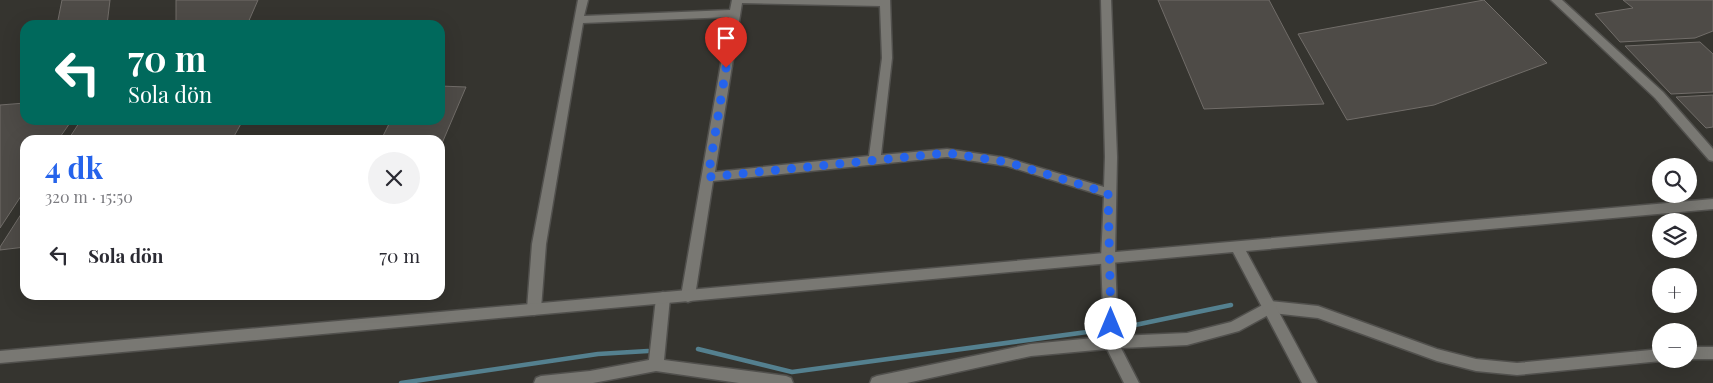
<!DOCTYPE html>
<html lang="tr">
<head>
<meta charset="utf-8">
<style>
	:root { --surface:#fff; --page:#f2f2f3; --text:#2b2b33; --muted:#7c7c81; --accent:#2563eb }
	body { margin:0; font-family:"Playfair Display",serif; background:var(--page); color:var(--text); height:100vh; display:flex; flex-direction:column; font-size:19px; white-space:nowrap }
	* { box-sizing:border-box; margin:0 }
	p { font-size:16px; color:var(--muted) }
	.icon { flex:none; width:28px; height:28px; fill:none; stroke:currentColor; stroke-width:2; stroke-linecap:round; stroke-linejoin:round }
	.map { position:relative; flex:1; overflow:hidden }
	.drawer { position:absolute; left:20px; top:135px; width:425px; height:165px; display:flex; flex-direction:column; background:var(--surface); border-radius:15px; box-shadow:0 5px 20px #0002 }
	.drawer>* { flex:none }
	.guide { position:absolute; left:20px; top:20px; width:425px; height:105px; border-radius:15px; box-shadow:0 5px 20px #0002; background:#00695c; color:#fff; overflow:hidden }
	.tools { position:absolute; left:1652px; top:158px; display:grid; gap:10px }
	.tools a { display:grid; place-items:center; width:45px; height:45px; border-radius:50%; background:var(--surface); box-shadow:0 5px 20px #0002; font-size:25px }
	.pin { position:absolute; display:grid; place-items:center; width:42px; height:42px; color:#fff; margin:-51px -21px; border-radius:50% 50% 50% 0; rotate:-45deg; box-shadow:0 0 5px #0007 }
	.pin .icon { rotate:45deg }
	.me { position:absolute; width:55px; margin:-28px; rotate:0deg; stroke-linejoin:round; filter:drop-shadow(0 0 4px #0008) }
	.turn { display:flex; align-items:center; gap:18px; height:105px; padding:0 25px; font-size:22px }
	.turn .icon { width:65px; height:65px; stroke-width:2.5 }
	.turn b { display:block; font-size:35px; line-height:42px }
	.round { display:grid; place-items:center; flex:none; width:52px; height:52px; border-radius:26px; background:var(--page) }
	.headline { display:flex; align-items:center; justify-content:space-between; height:85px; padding:0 25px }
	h1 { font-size:30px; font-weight:700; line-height:38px; color:var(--accent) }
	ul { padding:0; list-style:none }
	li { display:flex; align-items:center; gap:15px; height:70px; padding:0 25px }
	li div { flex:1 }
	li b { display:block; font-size:19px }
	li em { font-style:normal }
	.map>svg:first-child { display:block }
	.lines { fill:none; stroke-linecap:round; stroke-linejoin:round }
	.stream { stroke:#54808f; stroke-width:4.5 }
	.building { fill:#4e4b47; stroke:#716d69 }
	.street-casing { stroke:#51504d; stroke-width:3 }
	.secondary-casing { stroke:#51504d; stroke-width:3 }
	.street { fill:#797873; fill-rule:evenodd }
	.secondary { fill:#797873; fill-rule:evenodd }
	.route { stroke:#2563eb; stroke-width:9; stroke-dasharray:0 16.2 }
</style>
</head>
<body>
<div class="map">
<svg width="1713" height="383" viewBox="0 0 1713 383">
	<rect width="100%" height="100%" fill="#35342f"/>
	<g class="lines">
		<!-- stream -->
		<path class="stream" d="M1135,325L1231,305
			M698,349L792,372L1087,332
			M401,383L598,354L648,351"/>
	</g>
	<!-- building -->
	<path class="building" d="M62,0H110L107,25H57Z
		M176,0H258L247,25H176Z
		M1158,0H1269L1324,104L1204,109Z
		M1484,0L1547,63L1434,105L1347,120L1298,34Z
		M1623,0H1713V31L1695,38L1620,42L1595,14L1633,8Z
		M1700,42L1713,54V92L1671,94L1625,46Z
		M440,86L466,87L440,148V140H381L391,120H440Z
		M1713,95V127L1706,128L1676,97Z
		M25,103V120H72L58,140H25V190L0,228V105Z
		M81,120H243L232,140H68Z
		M25,208V247L0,250V247Z"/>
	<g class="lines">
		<!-- street casing -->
		<g class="street-casing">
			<path id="street" d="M578,0H588L584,16L730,10L732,0H890L892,58L881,155L947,149L1007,158L1104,187L1105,157L1101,0H1111L1117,157L1115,258L1118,336L1187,333L1231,322L1270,301L1318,306L1437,349L1476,359L1517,363L1661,349V359H1666L1661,361L1517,375L1476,371L1437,361L1318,318L1272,313L1239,331L1187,345L1121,348L1139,383H1124L1107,349L1031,356L907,383H870L872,378L877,376L1031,344L1104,337L1101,258L1104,196L1007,166L947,157L713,181L695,296L693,300L688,302L683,300L681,296L729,17L583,23L546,244L541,309L539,313L534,315L529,313L527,309L532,244ZM742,3L880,6L882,58L869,156L715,172Z
				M1551,0H1562L1663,92L1713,149V161L1709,160L1655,98Z
				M663,292L668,294L670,298L664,360L786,376L791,378L793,383H739L656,371L593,383H534L536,378L541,376L590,371L649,360L656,298L658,294Z
				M1689,347H1713V359H1688Z"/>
		</g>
		<!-- secondary casing -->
		<g class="secondary-casing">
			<path id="secondary" d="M1713,199V209L1246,251L1317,383H1302L1233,252L0,363V351Z"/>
		</g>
		<!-- street -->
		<use href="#street" class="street"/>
		<!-- secondary -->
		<use href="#secondary" class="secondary"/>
	</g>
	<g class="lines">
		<!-- route -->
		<path class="route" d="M726,68L708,177L947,153L1007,162L1108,193L1111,324"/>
	</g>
</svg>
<div class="tools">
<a><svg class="icon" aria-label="search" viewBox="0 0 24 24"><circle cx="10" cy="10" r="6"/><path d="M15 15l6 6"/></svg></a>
<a><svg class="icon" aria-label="layers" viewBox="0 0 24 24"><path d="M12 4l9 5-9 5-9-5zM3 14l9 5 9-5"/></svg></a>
<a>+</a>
<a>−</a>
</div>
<div class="pin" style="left:726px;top:68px;background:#d93025"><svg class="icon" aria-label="arrive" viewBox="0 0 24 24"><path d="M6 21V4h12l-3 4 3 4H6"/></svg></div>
<svg class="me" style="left:1111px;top:324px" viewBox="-20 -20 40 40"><circle r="19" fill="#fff"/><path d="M0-13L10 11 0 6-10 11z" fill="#2563eb"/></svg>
<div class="guide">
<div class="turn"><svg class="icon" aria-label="left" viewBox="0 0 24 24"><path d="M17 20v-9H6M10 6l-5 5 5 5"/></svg><div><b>70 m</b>Sola dön</div></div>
</div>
<section class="drawer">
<div class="headline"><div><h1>4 dk</h1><p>320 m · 15:50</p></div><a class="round"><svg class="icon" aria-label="close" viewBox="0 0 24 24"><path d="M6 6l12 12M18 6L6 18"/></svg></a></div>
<ul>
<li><svg class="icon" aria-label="left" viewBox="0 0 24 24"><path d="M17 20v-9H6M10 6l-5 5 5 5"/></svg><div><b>Sola dön</b></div><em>70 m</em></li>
</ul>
</section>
</div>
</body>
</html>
